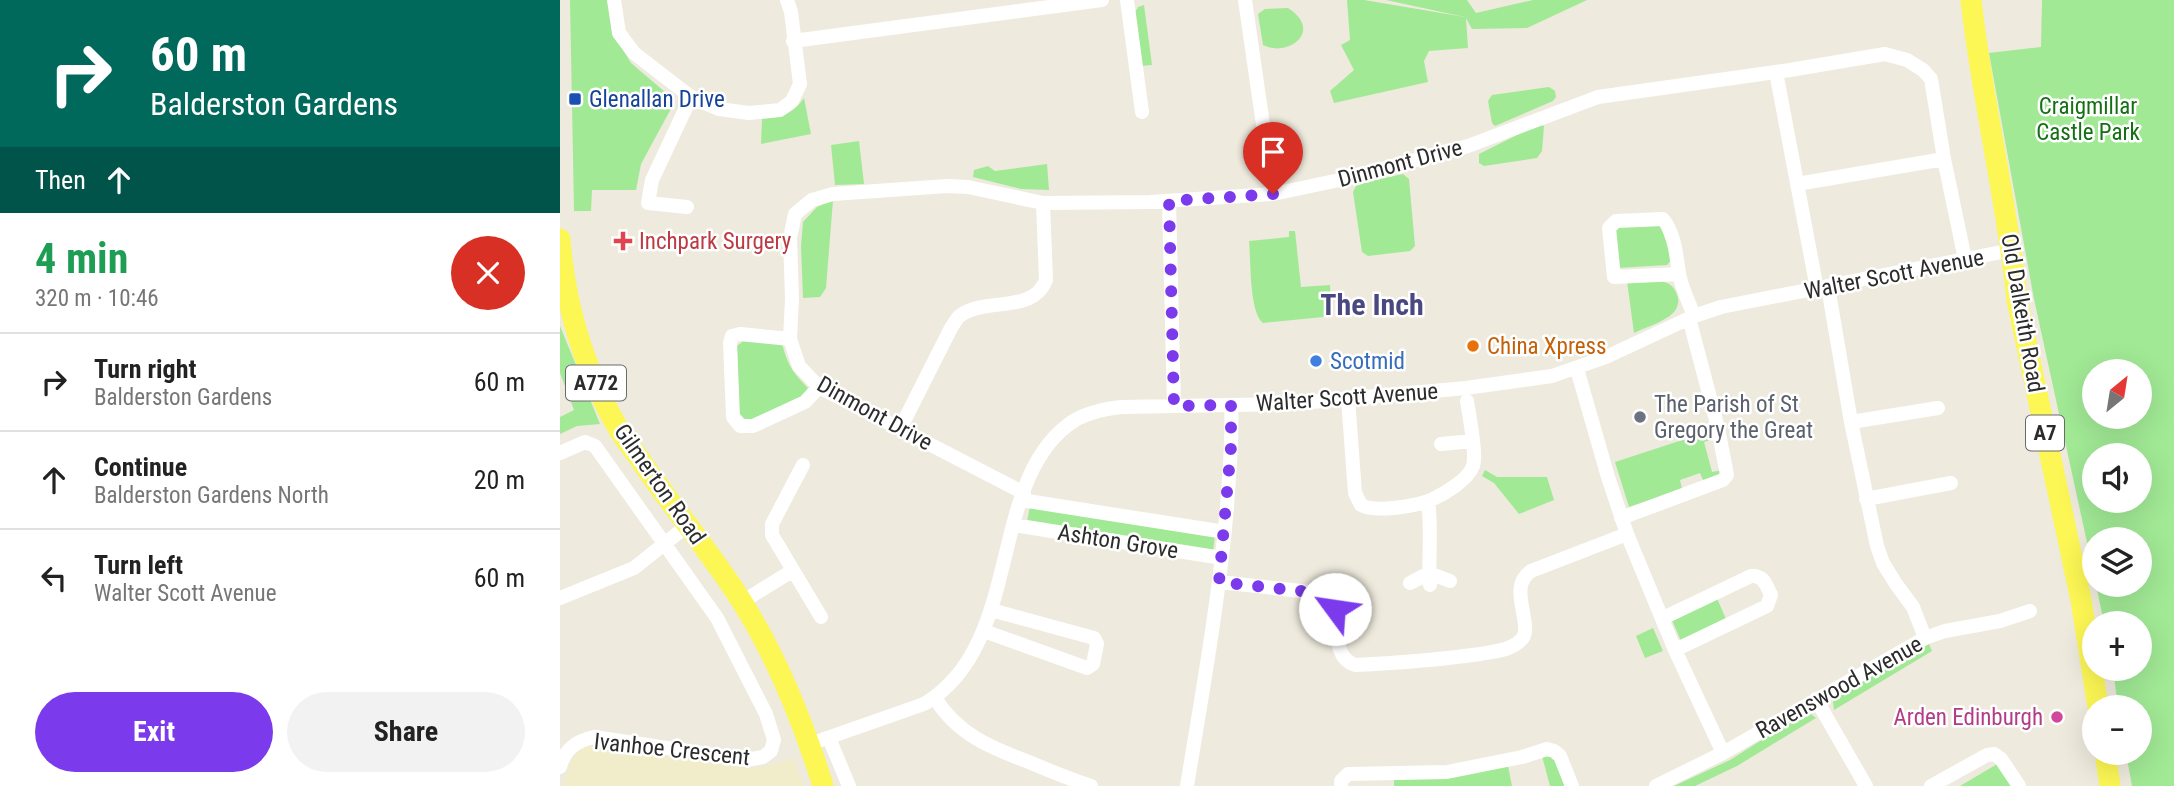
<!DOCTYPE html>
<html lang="en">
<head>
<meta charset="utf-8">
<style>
	:root { --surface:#fff; --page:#f2f2f2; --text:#222; --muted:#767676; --line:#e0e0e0; --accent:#7c3aed }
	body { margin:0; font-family:"Roboto Condensed",sans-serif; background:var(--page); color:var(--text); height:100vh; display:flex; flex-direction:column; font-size:26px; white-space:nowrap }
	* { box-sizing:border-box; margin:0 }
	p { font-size:23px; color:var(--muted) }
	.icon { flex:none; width:38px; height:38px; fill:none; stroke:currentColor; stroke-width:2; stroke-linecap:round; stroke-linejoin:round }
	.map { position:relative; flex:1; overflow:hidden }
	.drawer { display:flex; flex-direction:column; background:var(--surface); width:560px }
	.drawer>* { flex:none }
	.top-card { background:#00695c; color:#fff; overflow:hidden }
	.needle { width:46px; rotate:30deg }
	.fabs { position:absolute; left:1522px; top:359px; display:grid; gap:14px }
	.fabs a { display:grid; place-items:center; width:70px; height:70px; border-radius:50%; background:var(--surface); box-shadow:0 7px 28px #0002; font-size:35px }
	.pin { position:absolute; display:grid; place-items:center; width:60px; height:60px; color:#fff; margin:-72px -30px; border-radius:50% 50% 50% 0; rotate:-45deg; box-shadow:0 0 7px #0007 }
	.pin .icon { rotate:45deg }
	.me { position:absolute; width:77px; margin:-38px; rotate:301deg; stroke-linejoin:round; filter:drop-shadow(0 0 5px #0008) }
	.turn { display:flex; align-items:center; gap:24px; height:147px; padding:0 35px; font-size:32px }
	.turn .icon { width:91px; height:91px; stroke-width:2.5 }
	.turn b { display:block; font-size:49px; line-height:60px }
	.then { display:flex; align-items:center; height:66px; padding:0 35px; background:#0003; gap:14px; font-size:26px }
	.round { display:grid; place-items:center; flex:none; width:74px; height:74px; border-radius:37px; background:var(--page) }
	.overview { display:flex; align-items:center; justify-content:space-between; height:119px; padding:0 35px }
	h1 { font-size:42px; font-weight:700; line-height:52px; color:#1e9e55 }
	.button { display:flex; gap:14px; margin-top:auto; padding:14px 35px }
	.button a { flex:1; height:80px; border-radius:42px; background:var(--accent); color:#fff; font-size:28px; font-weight:700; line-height:80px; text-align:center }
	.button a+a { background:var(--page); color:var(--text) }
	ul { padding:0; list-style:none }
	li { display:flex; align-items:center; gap:21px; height:98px; padding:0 35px; border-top:2px solid var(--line) }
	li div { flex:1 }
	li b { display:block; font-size:26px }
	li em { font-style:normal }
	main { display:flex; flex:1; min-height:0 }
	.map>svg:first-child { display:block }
	.education { fill:#f1edcb }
	.green { fill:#a1e995; fill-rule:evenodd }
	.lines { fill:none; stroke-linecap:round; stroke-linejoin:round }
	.street { stroke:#fff; stroke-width:14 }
	.primary { stroke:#fcf754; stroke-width:21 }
	.route { stroke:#7c3aed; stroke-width:12; stroke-dasharray:0 21.6 }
	.transit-dot { fill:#1a4fb4; stroke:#fff; stroke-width:2.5 }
	.health-dot { fill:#e0444e; stroke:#fff; stroke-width:2.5 }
	.food-dot { fill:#e8710a; stroke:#fff; stroke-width:2.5 }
	.shop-dot { fill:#3f7fe0; stroke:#fff; stroke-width:2.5 }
	.worship-dot { fill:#6b7280; stroke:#fff; stroke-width:2.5 }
	.hotel-dot { fill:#d1479c; stroke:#fff; stroke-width:2.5 }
	.labels { text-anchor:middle; stroke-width:5; stroke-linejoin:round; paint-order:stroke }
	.shield { fill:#fff; stroke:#6b6b6b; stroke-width:2 }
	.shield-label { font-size:21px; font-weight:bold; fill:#2c2c2c }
	.transit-label { font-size:23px; fill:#164399; stroke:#fff; text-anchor:start }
	.park-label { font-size:23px; fill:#157014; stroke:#fff }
	.street-label { font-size:23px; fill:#2c2c2c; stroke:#fff }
	.health-label { font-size:23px; fill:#be3a42; stroke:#fff; text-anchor:start }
	.food-label { font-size:23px; fill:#c56008; stroke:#fff; text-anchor:start }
	.shop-label { font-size:23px; fill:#366cbe; stroke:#fff; text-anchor:start }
	.worship-label { font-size:23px; fill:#5b616d; stroke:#fff; text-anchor:start }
	.hotel-label { font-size:23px; fill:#b23c85; stroke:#fff; text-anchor:end }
	.district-label { font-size:30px; font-weight:bold; fill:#494881; stroke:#fff }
</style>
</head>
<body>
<main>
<section class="drawer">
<div class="top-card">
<div class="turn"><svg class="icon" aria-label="right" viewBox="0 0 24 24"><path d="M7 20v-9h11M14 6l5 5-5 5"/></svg><div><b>60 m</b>Balderston Gardens</div></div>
<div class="then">Then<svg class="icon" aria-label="ahead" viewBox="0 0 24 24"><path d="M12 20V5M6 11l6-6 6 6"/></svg></div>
</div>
<div class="overview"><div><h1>4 min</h1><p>320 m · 10:46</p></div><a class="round" style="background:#d93025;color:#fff"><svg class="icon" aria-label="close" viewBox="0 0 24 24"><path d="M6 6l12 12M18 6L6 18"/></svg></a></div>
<ul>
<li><svg class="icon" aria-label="right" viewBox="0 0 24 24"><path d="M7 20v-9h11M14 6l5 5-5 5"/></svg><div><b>Turn right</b><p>Balderston Gardens</p></div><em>60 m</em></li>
<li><svg class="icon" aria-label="ahead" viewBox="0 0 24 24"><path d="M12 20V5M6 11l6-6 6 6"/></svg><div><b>Continue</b><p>Balderston Gardens North</p></div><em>20 m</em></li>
<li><svg class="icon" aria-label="left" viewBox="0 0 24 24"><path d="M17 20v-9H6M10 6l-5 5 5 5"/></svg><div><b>Turn left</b><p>Walter Scott Avenue</p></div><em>60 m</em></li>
</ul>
<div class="button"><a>Exit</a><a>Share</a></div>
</section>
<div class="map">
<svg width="1614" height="786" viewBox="0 0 1614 786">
	<rect width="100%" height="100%" fill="#eeeadd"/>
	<!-- education -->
	<path class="education" d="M45,744L194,769L234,759L244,786H3L11,760L24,747Z"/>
	<!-- green -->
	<path class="green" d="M10,0H49L52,31L71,63L112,98L113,105L81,164L76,190H32L31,211H14Z
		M787,0H804L905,17L826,0H907L916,13L973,0H1027L967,28L912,29L906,18L908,48L869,51L864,61L868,82L774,103L770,91L794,70L781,45L790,40Z
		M1482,0H1614V786H1572L1566,753L1580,752V707H1558L1553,669L1580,668V623H1544L1536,585L1580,584V539H1535V579L1474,299L1429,53L1481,47ZM1535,371H1580V416H1535ZM1535,455H1580V500H1535Z
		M584,5L592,65L579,66L575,12L578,7Z
		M728,8C764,31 728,58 703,45L698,14L705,9Z
		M989,87L995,91L996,97L993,101L935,126L932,123L928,101L932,95Z
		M244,98L251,134L201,144L202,119C222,116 231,116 244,98Z
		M979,124L984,126L982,151L977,158L924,166L919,163V154Z
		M299,141L304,184L275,185L271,145Z
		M487,164L489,190L461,189L413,177L414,170L428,166L435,171Z
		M843,174L849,179L855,246L850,251L808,256L802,252L793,192L797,184Z
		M273,200L266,288L260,297L243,298L241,246L243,222L257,207Z
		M1100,224L1112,259L1107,265L1057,268L1056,231L1060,225Z
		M729,231H735L741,287L770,285L771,306L763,317L703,323C689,312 691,260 689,241L729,237Z
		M1067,281C1086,281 1113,274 1118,298C1119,303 1117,309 1113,313C1104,322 1086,327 1074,333Z
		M0,326L40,424L17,426L0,434V417L14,410L0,373Z
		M186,339L222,343C227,364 233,373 248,388L244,396L195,421L185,419L179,413L177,346Z
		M1153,430L1154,439L1144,442L1152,472L1163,470L1161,474L1144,482L1140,473L1120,480L1122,489L1069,507L1055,462Z
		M925,470L937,477H987L994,500L959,514L934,483L922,476Z
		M470,506L655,535L653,552L467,522Z
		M1156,596L1166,619L1121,641L1111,618Z
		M1093,628L1103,651L1085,658L1076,636Z
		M1369,644L1372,651L1274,710L1273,702L1277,696Z
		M1243,714H1251L1256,718L1177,766L1135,786H1114L1170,760Z
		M982,756H994L1007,786H990Z
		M1439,763L1453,786H1400Z
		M948,766L952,786H834V777Z"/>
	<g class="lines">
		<!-- street -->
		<path class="street" d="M54,0L59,33L74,53L131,97L159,109L189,113L220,110L232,101L240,84L231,12L227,0
			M567,0L582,112
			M685,0L713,194
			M233,41L542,0
			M1216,72L1257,289
			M1237,184L1384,159
			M609,201L614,406
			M127,207L88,203L92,180L131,97
			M1119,274L1054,277L1049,228L1056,221L1103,219C1115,234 1116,255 1119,273C1121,287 1129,302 1134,316
			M1268,287L1291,422L1317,546L1323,563L1336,584L1353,607L1365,638
			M230,339L180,334L172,336L170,343L173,417L180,426H193L245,402L259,387
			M1017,369L1048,477L1067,534L1115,650L1163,753
			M788,399L795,493L801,505C815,513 856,506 871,500C884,494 908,480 913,466C917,454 909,415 907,401
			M1291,422L1378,408
			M340,429L391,328C394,324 397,317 401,315C427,297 473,314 486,280L483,203
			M881,444L912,441
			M0,453L25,442L35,446L157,618L206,714L214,740L211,751L203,757L187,760L34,737C16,741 5,749 0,767
			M243,465L212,524V535L261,617
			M464,493L259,387L239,366L230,339L232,298L230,238L235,214L252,200L273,194L387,186L408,187L483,203L590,202L713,194L784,179L908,146L1038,97L1230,70L1325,54L1347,60L1363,70L1371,79L1384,159L1405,259
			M1306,499L1391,483
			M461,500L665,532
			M868,501C872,529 868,557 870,585
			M1061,518L1163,480L1167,475L1158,428L1129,318
			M454,525L662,558
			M659,582L759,593C791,605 763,654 795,665C837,663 878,660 920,654C931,652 946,651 956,644C963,640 966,634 965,626C964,607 952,584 971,571L1067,534
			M850,583L869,573L890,581
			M0,598L74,568L128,525
			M182,602L232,571
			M1103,618L1191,576C1204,575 1206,585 1211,595L1207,606L1115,650
			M424,631L527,668L533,664L537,644L534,638L431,610
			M375,698C397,734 431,748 469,762C490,771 510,779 531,786
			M1256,699L1306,786
			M269,738L289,786
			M250,744L364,704C466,644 425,477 515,420C529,412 545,409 561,407L729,404L906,388L992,376L1046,357L1134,316L1161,307L1452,250
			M627,786C642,694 659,600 667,507C669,473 673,439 671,406
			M781,786V781L788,774L887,772L962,757L987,749L994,751L1000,756L1012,786
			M1096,786L1163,753L1365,638L1385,631L1440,621L1470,611
			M1371,786L1427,755L1434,754L1441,759L1459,786"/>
		<!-- primary -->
		<path class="primary" d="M1411,0C1422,101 1447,199 1457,300L1521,600L1538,707
			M0,239C5,306 25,371 59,430C66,442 76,453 83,464C115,511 152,554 182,602C218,659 243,722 263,786
			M1545,752L1550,786"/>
	</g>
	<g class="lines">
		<!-- route -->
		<path class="route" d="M713,194L609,201L614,406L671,405V447L659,582L759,593L772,601L775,609"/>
	</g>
	<!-- markers -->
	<rect class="transit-dot" x="8" y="92" width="14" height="14" rx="3.5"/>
	<path class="health-dot" d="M59.5 230.5h7v7h7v7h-7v7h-7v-7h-7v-7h7z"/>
	<circle class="food-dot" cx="913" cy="346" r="7"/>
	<circle class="shop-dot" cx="756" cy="361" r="7"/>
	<circle class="worship-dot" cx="1080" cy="417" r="7"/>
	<circle class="hotel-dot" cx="1497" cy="717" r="7"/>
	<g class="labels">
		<!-- shield labels -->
		<g class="shield">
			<rect x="6" y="365.5" width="60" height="35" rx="5"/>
			<rect x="1466" y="415.5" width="38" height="35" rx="5"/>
		</g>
		<g class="shield-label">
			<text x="36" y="390">A772</text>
			<text x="1485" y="440">A7</text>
		</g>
		<!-- transit labels -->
		<g class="transit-label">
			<text x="29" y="107">Glenallan Drive</text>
		</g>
		<!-- park labels -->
		<g class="park-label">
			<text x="1528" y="114">Craigmillar<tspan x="1528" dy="26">Castle Park</tspan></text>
		</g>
		<!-- street labels -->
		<g class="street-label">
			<text transform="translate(840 163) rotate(-15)" y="8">Dinmont Drive</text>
			<text transform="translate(1334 274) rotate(-11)" y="8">Walter Scott Avenue</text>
			<text transform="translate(1463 313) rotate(80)" y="8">Old Dalkeith Road</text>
			<text transform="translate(787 397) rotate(-4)" y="8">Walter Scott Avenue</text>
			<text transform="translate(315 413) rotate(29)" y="8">Dinmont Drive</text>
			<text transform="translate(100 484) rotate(55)" y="8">Gilmerton Road</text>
			<text transform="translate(558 541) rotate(9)" y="8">Ashton Grove</text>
			<text transform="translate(1279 687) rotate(-29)" y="8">Ravenswood Avenue</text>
			<text transform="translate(112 749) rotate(6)" y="8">Ivanhoe Crescent</text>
		</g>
		<!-- health labels -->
		<g class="health-label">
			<text x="79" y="249">Inchpark Surgery</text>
		</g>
		<!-- food labels -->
		<g class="food-label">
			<text x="927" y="354">China Xpress</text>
		</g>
		<!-- shop labels -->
		<g class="shop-label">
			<text x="770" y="369">Scotmid</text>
		</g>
		<!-- worship labels -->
		<g class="worship-label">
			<text x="1094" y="412">The Parish of St<tspan x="1094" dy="26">Gregory the Great</tspan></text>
		</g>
		<!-- hotel labels -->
		<g class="hotel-label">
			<text x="1483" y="725">Arden Edinburgh</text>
		</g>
		<!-- district labels -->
		<g class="district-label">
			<text x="812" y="315">The Inch</text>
		</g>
	</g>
</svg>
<div class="fabs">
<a><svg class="needle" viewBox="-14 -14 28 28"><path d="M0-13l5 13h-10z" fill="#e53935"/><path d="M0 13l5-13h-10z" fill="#767676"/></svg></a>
<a><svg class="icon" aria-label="sound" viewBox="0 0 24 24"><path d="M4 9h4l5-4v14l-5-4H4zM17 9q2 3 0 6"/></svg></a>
<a><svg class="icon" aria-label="layers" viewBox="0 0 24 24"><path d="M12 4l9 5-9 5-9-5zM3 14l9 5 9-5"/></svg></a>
<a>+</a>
<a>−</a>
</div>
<div class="pin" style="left:713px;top:194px;background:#d93025"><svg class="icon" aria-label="arrive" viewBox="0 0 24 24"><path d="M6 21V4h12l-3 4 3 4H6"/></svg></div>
<svg class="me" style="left:775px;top:609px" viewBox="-20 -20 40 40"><circle r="19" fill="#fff"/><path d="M0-13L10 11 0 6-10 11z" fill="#7c3aed"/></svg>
</div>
</main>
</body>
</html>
